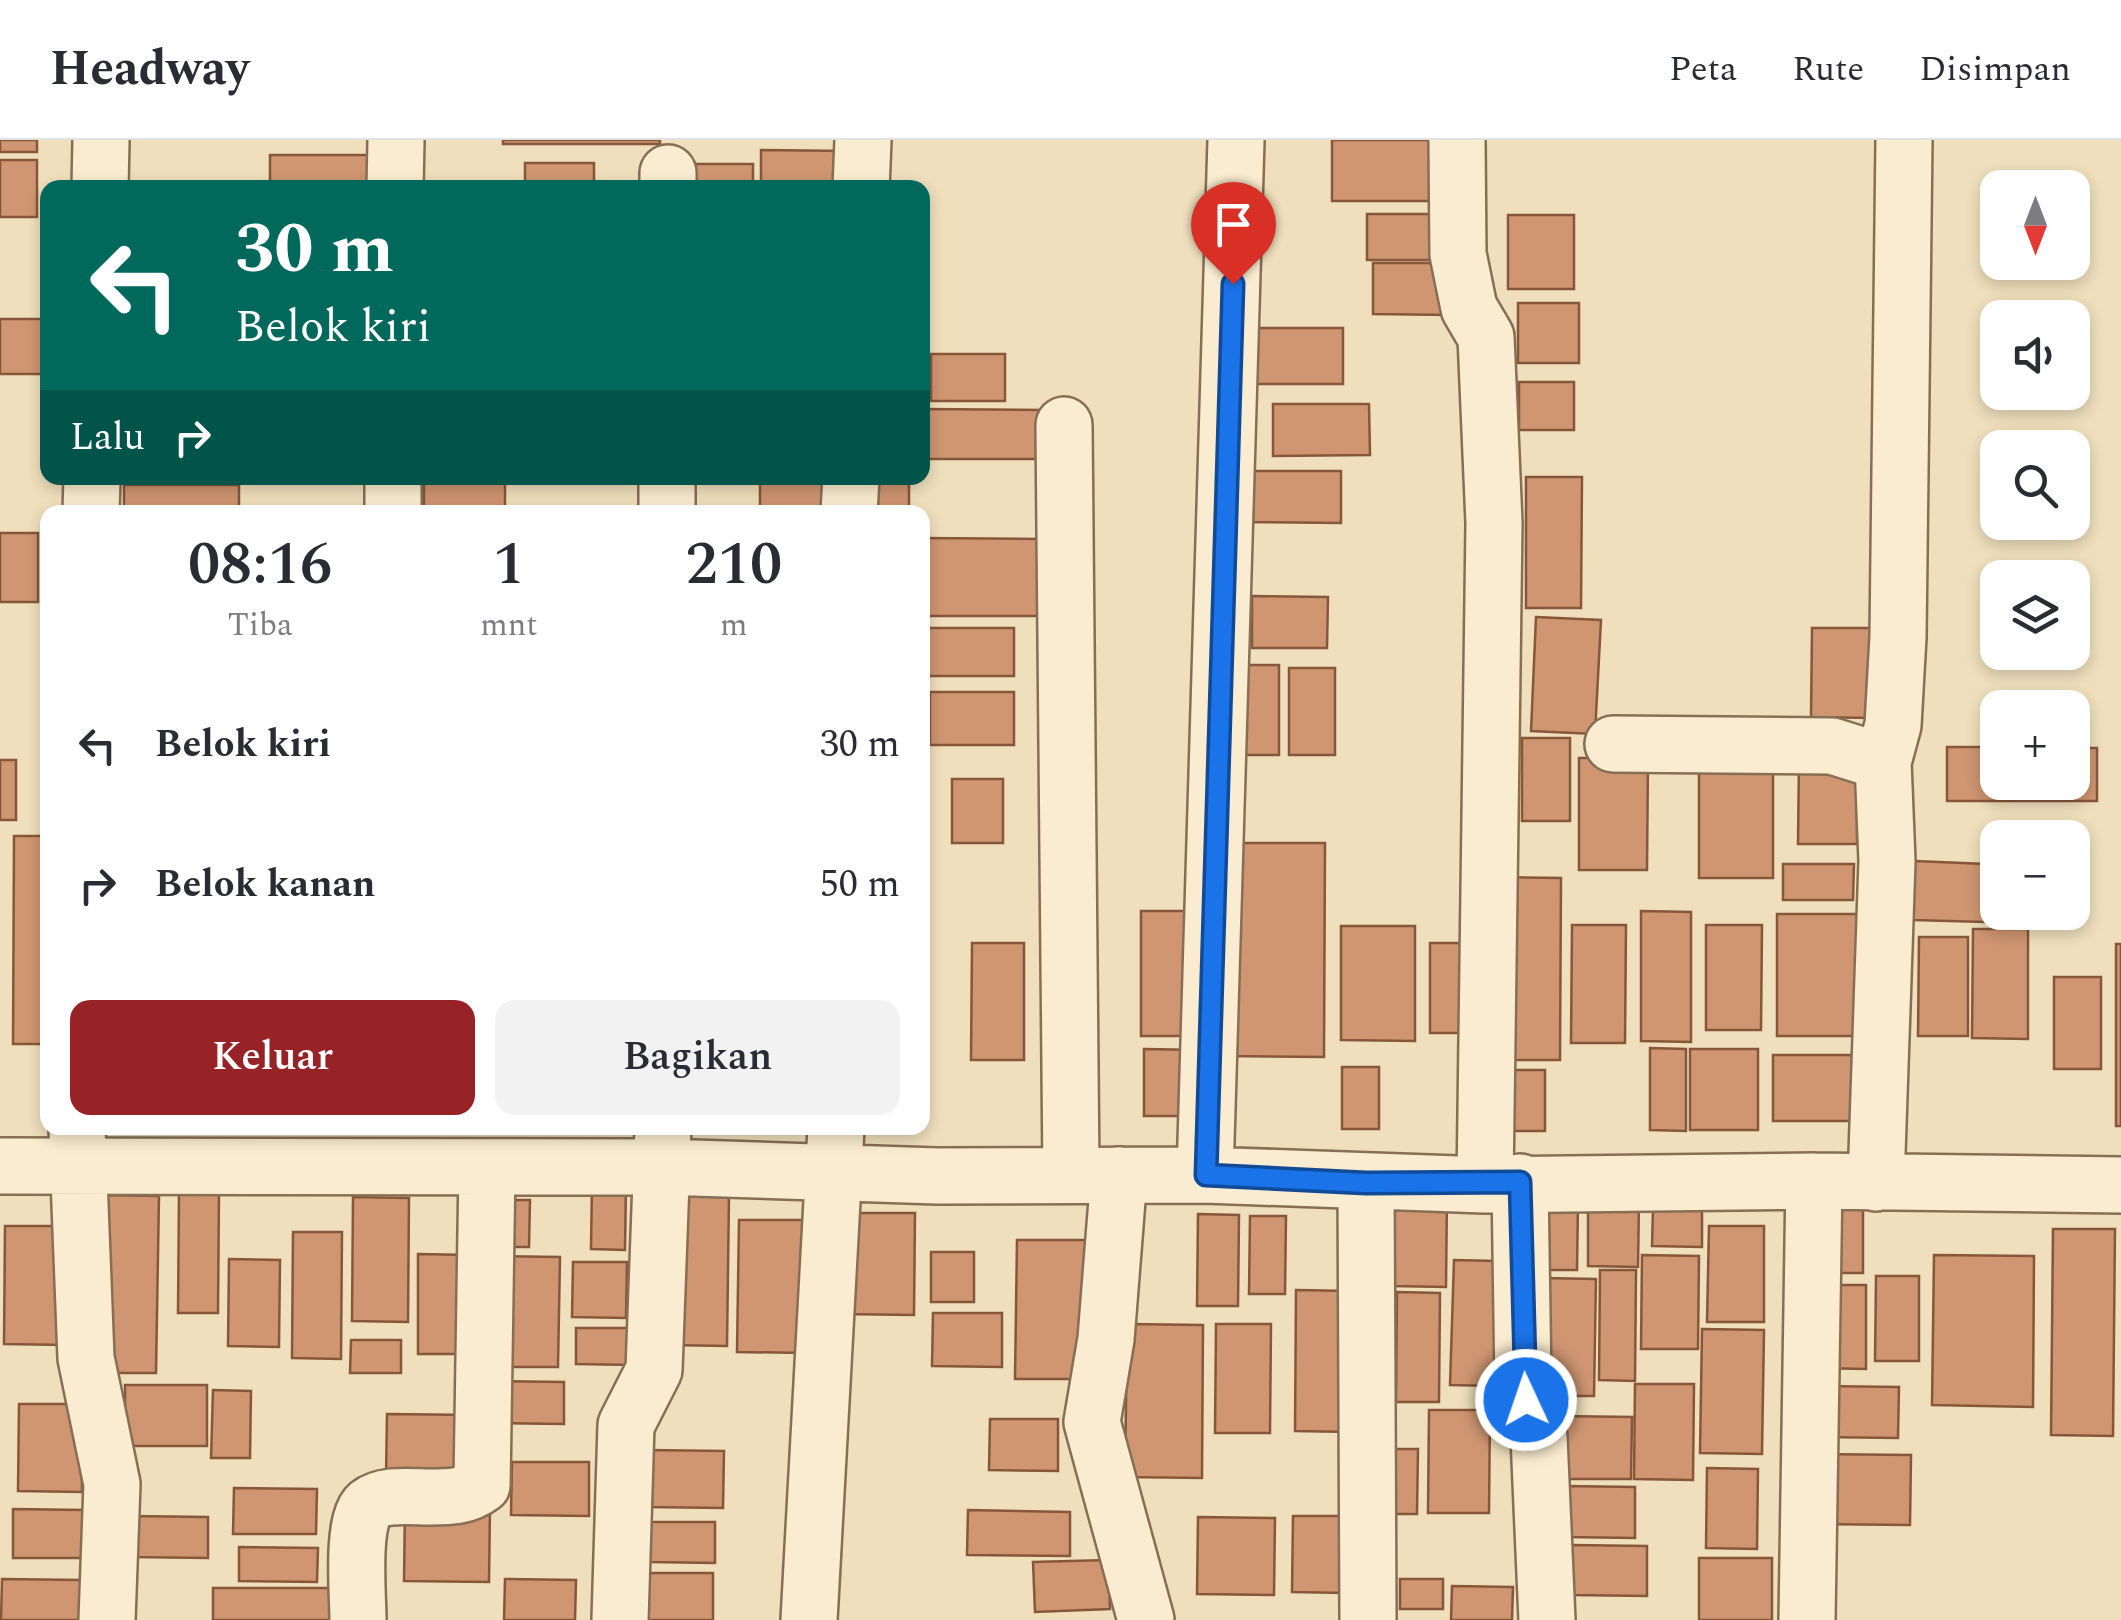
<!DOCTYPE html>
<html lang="id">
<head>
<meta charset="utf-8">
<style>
	:root { --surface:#fff; --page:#f2f2f3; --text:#2b2b33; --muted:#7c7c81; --line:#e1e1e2; --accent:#982327 }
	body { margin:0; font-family:Spectral,serif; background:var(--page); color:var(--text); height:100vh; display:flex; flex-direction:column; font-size:38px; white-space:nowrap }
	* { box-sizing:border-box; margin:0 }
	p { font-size:32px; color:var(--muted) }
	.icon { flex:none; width:55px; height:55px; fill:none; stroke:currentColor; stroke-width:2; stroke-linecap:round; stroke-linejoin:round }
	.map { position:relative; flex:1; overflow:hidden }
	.sheet { position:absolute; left:40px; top:365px; width:890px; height:630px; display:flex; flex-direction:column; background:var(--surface); border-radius:20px; box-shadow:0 5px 15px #0003 }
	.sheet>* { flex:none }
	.banner { position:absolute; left:40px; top:40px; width:890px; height:305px; border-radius:20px; box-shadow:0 5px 15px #0003; background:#00695c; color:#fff; overflow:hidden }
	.needle { width:65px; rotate:180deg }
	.tools { position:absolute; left:1980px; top:30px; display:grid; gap:20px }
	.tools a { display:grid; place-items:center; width:110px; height:110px; border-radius:20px; background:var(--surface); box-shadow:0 5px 15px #0003; font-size:50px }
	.pin { position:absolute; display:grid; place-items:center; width:85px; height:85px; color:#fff; margin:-102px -42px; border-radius:50% 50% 50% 0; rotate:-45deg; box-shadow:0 0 10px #0007 }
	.pin .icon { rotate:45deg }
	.me { position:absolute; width:110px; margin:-55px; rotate:357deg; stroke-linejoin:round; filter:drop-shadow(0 0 8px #0008) }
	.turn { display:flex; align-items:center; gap:35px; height:210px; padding:0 30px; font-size:45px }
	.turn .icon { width:130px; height:130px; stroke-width:2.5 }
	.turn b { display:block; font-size:70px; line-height:85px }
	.then { display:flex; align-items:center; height:95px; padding:0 30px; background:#0003; gap:20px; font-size:38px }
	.eta { display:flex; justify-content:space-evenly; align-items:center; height:170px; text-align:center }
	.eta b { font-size:60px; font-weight:600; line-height:70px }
	.cta { display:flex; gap:20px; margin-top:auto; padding:20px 30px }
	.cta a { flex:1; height:115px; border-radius:20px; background:var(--accent); color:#fff; font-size:40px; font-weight:600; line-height:115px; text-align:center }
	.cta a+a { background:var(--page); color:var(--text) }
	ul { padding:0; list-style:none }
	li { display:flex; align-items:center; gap:30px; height:140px; padding:0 30px }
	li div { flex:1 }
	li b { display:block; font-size:38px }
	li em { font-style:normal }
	header { display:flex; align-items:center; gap:60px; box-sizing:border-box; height:140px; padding:0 50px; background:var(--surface); border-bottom:2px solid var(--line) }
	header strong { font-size:48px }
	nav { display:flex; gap:55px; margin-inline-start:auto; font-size:35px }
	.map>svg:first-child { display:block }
	.building { fill:#cf9671; stroke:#87573a; stroke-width:2.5 }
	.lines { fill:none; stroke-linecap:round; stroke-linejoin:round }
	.minor-casing { stroke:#876f55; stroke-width:60 }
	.minor { stroke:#faecd0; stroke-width:55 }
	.route-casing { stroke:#114b97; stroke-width:25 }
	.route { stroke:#1a73e8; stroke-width:18 }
</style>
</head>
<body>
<header>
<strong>Headway</strong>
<nav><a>Peta</a><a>Rute</a><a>Disimpan</a></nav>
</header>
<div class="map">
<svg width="2121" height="1480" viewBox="0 0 2121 1480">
	<rect width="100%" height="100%" fill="#efdfbc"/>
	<!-- building -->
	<path class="building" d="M0,0H37V12H0Z
		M503,0H660V4H503Z
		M1332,0H1437V61H1332Z
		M761,10L847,11V48H761Z
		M270,15H369L368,48H270Z
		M0,20H37V77H0Z
		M525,23H594V48H525Z
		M691,24H753V48H691Z
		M154,43H246V48H154Z
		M1367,74H1441V120H1367Z
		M1508,75H1574V149H1508Z
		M1373,123H1449V175L1373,174Z
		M1518,163H1579V223H1518Z
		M0,179H42V234H0Z
		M1249,188H1343V244H1249Z
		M931,214H1005V261H931Z
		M922,231H926V266H922Z
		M1519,242H1574V290H1519Z
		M1273,264H1369L1370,315L1273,316Z
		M925,269L1043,270L1042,319H925Z
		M1241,331H1341V383L1241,382Z
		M1526,337H1582L1581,468H1526Z
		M424,338H505V372H424Z
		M760,338H824V372H760Z
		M855,338H909V372H855Z
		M124,345H239V372H124Z
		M0,393H38V462H0Z
		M922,398L1042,399L1041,476H922Z
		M1252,456L1328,457L1327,508H1252Z
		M1536,477L1601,480L1595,594L1531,591Z
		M923,488H1014V536H923Z
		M1812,488H1872V578L1811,577Z
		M1227,525H1279V615H1227Z
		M1289,528H1335V615H1289Z
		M930,552H1014V605H930Z
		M1522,598H1570V681H1522Z
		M1947,607H1998V642H2072V608H2097V661H1947Z
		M1579,618H1648L1647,730H1579Z
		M1799,618H1857V704H1798Z
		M0,620H16V680H0Z
		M1699,632H1773V738H1699Z
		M952,639H1003V703H952Z
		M14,696H48V904H13Z
		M1222,703H1325L1324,917L1221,916Z
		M1915,721L1986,724L1985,782L1913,780Z
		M1783,724H1854L1853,760H1783Z
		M1493,737L1561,738L1560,920H1493Z
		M1141,771H1201V896H1141Z
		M1641,771L1691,772V902L1641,901Z
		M1777,774H1857V896H1777Z
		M1572,785H1626L1625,903H1571Z
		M1706,785H1762L1761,890H1706Z
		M1341,786H1415V901L1341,900Z
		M1973,789H2028V899L1972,898Z
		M1919,797H1968V896H1918Z
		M972,803H1024V920H971Z
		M1430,803H1463V893H1430Z
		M2116,804H2121V986H2116Z
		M2054,837H2101V929H2054Z
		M1650,908L1686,909V991L1650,990Z
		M1144,909L1202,910V976H1144Z
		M1690,909H1758V990H1690Z
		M1773,915H1863V981H1773Z
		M1342,927H1379V989H1342Z
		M1494,930H1545V991H1494Z
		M545,988H600V991H545Z
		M592,1042H626L625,1110L591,1109Z
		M179,1051L219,1052L218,1173H178Z
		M671,1054L729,1055L727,1206L669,1205Z
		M1394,1054L1447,1055L1446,1147L1393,1146Z
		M101,1055L159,1056L156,1233H100Z
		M353,1057L409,1058L408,1182L352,1181Z
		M1588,1058L1639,1059L1638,1127L1588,1126Z
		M1823,1058H1863V1133H1823Z
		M498,1060H530L529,1107H497Z
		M1542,1063H1578L1577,1130H1542Z
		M1653,1068L1702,1069V1107L1652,1106Z
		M841,1073H915L914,1175L840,1174Z
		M1198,1074L1239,1075L1238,1166H1197Z
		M1250,1076H1286L1285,1154H1249Z
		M739,1080H805L804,1213L737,1212Z
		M5,1086H66L65,1205L4,1204Z
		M1709,1086H1764V1182H1707Z
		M2053,1089H2115L2113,1296L2051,1295Z
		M293,1092H342L341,1219L292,1218Z
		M1017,1100H1087L1085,1239H1015Z
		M931,1112H974V1162H931Z
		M418,1114L470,1115L468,1214H418Z
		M1642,1115L1699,1116L1698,1209H1641Z
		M1934,1115L2034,1116L2033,1267L1932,1265Z
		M495,1116L560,1117L558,1227H495Z
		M229,1119L280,1120L279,1207L228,1206Z
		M1454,1120L1497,1121L1494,1246L1450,1245Z
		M573,1122H627L626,1178L572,1177Z
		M1600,1130H1636L1635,1241L1599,1240Z
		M1876,1136H1919V1221H1875Z
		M1542,1138L1596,1139L1594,1256H1540Z
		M1816,1145H1866V1229L1815,1228Z
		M1296,1150L1351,1151L1350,1292L1295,1291Z
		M1397,1152L1440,1153L1439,1262H1396Z
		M933,1173H1002V1227L932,1226Z
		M1127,1184L1203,1185L1202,1338L1125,1337Z
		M1216,1184H1271L1270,1293H1215Z
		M576,1188H632V1225L576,1224Z
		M1702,1189L1764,1190L1762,1314L1700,1313Z
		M351,1200H401V1233H350Z
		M489,1241L564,1242V1284L489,1283Z
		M1635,1244H1694L1693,1340L1634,1339Z
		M125,1245H207V1306H125Z
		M1820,1246L1899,1247L1898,1298L1819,1297Z
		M213,1250L251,1251L250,1318H211Z
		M19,1264H82V1352L18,1351Z
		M1429,1270H1490L1489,1373H1428Z
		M387,1274L474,1275V1336H386Z
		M1560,1276L1632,1277L1631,1339H1559Z
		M990,1279H1058V1331L989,1330Z
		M1381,1309H1418L1417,1374H1381Z
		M646,1310L724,1311L723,1368L645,1367Z
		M1813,1314L1911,1315L1910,1385L1812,1384Z
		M512,1322H589V1376L511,1375Z
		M1707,1328L1758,1329L1757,1409L1706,1408Z
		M1565,1346L1635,1347V1398L1564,1397Z
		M234,1348L317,1349L316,1394H233Z
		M405,1365L490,1366L489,1442L404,1441Z
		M13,1369L83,1370V1418H13Z
		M968,1370L1070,1372V1416L967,1415Z
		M131,1376L208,1377V1418L131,1417Z
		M1293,1376H1346L1345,1453L1292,1452Z
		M1198,1377L1275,1378L1274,1455L1197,1454Z
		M649,1382H715V1423L648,1422Z
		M1570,1405L1647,1406V1456L1570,1455Z
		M239,1407L318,1408L317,1442L239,1441Z
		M1699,1418H1772V1480H1699Z
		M1108,1420L1110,1469L1035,1472L1033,1422Z
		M641,1433H713V1480H641Z
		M2,1439L81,1440L80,1480H1Z
		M505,1439L576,1440L575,1480H504Z
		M1400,1439H1443V1469H1400Z
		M1452,1446L1513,1447L1512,1480H1451Z
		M213,1448H341L340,1480H213Z"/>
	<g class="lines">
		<!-- minor casing -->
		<g class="minor-casing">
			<path id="minor" d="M1457,0L1458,114L1469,168L1486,197L1494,383L1485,1045
				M100,48L101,0
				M395,48L396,0
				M668,48V33
				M861,48L863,0
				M1064,285L1071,1034
				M91,372L92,338
				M393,372V338
				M667,372V338
				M849,372L851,338
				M1613,604L1832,606L1883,622L1887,721L1876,1043
				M1883,622L1893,585L1898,497L1904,0
				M77,988L86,1218L112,1344L107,1480
				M0,1026L663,1027L937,1036L1205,1035L1485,1045L1814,1041L2121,1045
				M1119,1035L1106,1199L1092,1282L1146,1480
				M1205,1035L1236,0
				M1520,1042L1523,1244L1539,1297L1547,1480
				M1366,1043L1368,1480
				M358,1480C358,1456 351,1380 369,1365C384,1353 412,1357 430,1357C450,1357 466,1357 482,1345L487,1027
				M620,1480L626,1285L654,1230L663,988
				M809,1480L836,988
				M1807,1480L1814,1041"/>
		</g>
		<!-- minor -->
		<use href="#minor" class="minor"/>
	</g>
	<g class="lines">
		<!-- route casing -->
		<g class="route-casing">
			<path id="route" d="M1233,144L1206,1035L1366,1043L1520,1042L1526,1260"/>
		</g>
		<!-- route -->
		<use href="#route" class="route"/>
	</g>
</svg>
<div class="tools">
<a><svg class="needle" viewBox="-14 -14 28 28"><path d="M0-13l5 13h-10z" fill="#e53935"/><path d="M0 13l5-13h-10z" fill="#7c7c81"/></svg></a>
<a><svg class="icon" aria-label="sound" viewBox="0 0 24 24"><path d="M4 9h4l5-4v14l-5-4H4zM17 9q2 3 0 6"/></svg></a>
<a><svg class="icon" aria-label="search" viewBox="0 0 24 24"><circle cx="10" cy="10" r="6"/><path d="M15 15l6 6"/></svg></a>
<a><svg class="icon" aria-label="layers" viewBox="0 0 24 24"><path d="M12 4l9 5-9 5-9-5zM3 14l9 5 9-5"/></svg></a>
<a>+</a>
<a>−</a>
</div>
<div class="pin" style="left:1233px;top:144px;background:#d93025"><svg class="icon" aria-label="arrive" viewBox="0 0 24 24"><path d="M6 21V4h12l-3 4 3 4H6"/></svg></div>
<svg class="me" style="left:1526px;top:1260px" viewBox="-20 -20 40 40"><circle r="17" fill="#1a73e8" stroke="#fff" stroke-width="3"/><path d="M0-11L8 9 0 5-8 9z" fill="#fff"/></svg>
<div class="banner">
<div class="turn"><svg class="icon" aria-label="left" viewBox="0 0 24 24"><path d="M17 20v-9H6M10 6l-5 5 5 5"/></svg><div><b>30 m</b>Belok kiri</div></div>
<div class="then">Lalu<svg class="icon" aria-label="right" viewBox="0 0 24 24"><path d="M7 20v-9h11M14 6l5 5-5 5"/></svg></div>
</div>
<section class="sheet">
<div class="eta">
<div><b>08:16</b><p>Tiba</p></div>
<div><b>1</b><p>mnt</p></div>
<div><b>210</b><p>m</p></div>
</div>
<ul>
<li><svg class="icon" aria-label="left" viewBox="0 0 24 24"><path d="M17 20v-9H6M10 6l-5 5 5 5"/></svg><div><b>Belok kiri</b></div><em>30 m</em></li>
<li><svg class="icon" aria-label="right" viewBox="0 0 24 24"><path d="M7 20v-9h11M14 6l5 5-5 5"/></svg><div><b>Belok kanan</b></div><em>50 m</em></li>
</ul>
<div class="cta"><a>Keluar</a><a>Bagikan</a></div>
</section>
</div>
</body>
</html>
